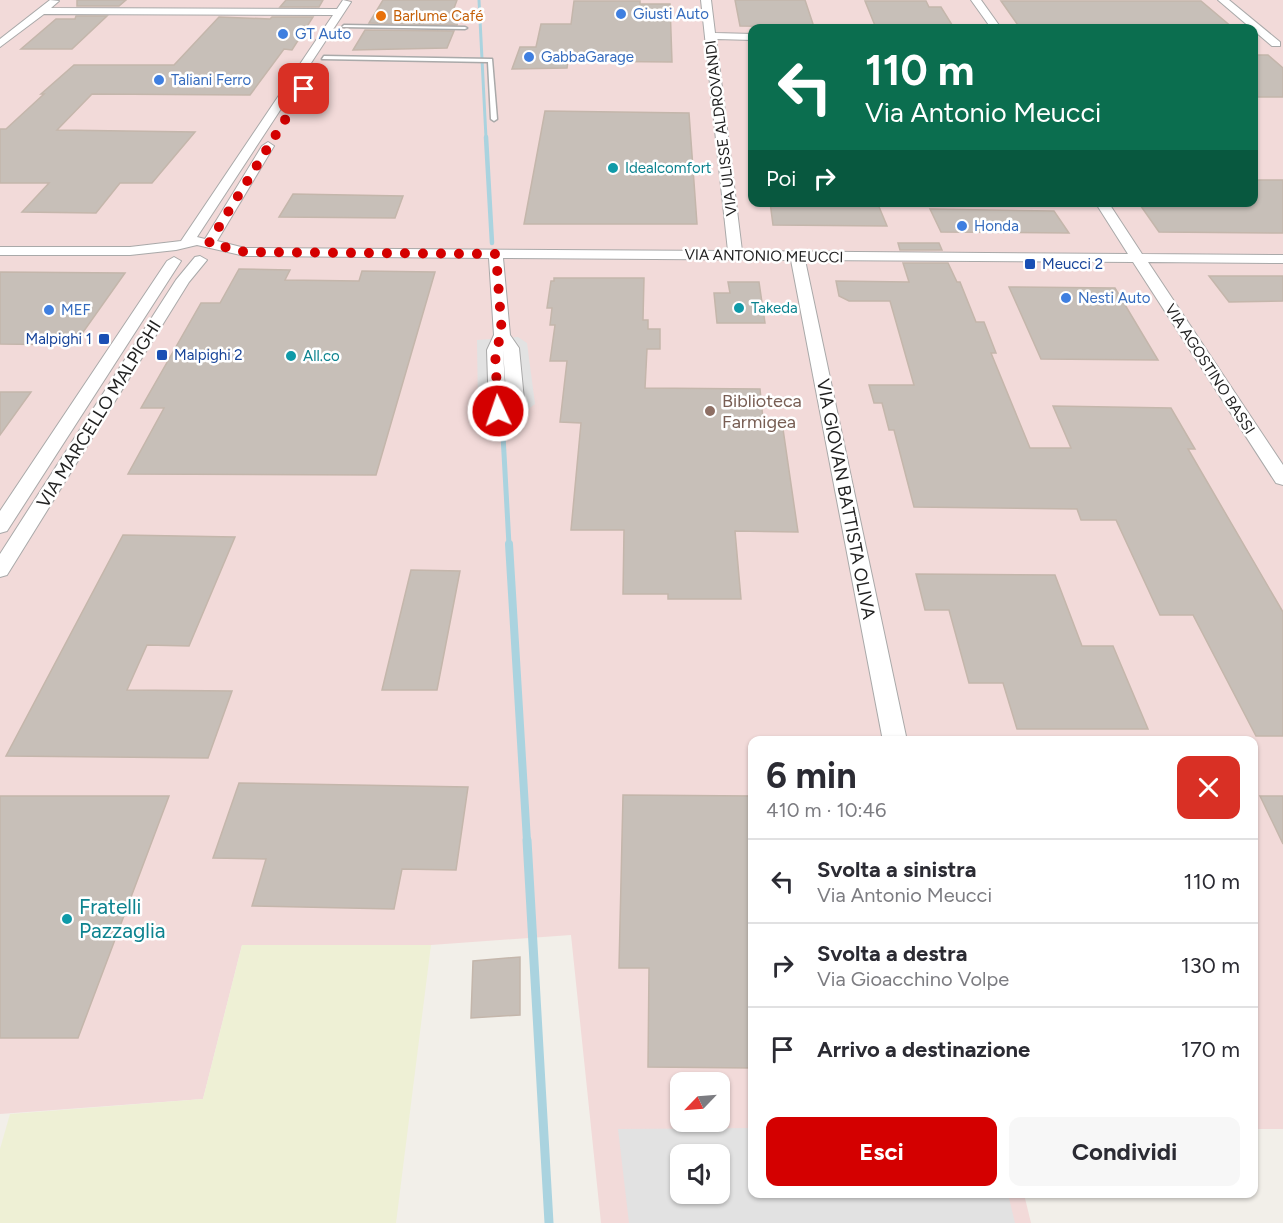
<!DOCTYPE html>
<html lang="it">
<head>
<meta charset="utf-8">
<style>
	:root { --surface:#fff; --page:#f7f7f7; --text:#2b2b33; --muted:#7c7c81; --line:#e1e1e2; --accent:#d40000 }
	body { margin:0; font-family:Figtree,sans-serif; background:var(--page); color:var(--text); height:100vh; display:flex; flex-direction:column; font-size:22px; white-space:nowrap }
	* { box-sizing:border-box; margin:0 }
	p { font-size:20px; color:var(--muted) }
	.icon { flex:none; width:33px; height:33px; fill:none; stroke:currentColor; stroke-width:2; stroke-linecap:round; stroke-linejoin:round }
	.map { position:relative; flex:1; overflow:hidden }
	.sheet { position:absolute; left:748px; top:736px; width:510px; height:462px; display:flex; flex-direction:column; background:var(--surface); border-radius:12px; box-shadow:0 2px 4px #0004 }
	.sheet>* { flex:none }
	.guide { position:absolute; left:748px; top:24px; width:510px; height:183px; border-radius:12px; box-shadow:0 2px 4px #0004; background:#0b6e4f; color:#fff; overflow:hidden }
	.needle { width:39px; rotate:245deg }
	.buttons { position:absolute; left:670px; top:1072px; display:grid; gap:12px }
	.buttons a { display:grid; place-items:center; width:60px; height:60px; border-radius:12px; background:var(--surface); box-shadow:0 2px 4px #0004; font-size:30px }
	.pin { position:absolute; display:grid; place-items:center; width:51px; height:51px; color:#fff; margin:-26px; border-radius:12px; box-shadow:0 3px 9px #0006 }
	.me { position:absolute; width:66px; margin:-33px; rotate:357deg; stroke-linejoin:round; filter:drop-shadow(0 0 4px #0008) }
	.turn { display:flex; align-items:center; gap:21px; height:126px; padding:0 18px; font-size:27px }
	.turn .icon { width:78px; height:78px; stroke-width:2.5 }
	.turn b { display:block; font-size:42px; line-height:51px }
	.then { display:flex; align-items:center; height:57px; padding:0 18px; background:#0003; gap:12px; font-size:22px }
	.round { display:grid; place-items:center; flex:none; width:63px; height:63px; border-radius:12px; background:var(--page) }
	.headline { display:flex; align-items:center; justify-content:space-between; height:102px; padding:0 18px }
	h1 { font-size:36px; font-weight:700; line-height:45px }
	.button { display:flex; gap:12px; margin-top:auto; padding:12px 18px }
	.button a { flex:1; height:69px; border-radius:12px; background:var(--accent); color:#fff; font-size:24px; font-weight:700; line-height:69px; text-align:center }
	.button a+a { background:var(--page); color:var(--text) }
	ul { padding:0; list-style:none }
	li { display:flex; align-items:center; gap:18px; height:84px; padding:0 18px; border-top:2px solid var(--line) }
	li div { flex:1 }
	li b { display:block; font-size:22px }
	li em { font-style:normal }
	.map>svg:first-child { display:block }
	.commercial { fill:#f2dad9; fill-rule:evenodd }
	.farmland { fill:#eef0d5 }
	.parking { fill:#e2e2e2; fill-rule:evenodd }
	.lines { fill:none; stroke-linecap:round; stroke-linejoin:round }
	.stream-far4 { stroke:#aad3df; stroke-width:3 }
	.stream-far3 { stroke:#aad3df; stroke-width:4.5 }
	.stream-far2 { stroke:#aad3df; stroke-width:5 }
	.stream-far1 { stroke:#aad3df; stroke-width:8 }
	.stream { stroke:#aad3df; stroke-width:9 }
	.building { fill:#c7bfb8; stroke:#c4b6ab; stroke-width:1.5 }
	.service-casing { stroke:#a9a9a9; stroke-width:3 }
	.minor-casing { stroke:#a9a9a9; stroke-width:2 }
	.service { fill:#fff; fill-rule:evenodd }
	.minor { fill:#fff; fill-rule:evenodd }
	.route { stroke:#d40000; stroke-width:10; stroke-dasharray:0 18 }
	.shop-dot { fill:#3f7fe0; stroke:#fff; stroke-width:2 }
	.food-dot { fill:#e8710a; stroke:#fff; stroke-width:2 }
	.culture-dot { fill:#0f9aa8; stroke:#fff; stroke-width:2 }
	.transit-dot { fill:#1a4fb4; stroke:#fff; stroke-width:2 }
	.education-dot { fill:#8d6e63; stroke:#fff; stroke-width:2 }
	.labels { text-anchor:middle; stroke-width:5; stroke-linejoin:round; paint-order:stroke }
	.far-shop-label { font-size:15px; fill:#366cbe; stroke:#fff; text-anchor:start }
	.far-food-label { font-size:15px; fill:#c56008; stroke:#fff; text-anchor:start }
	.far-street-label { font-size:15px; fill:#222; stroke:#fff }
	.far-culture-label { font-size:15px; fill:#0d838f; stroke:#fff; text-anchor:start }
	.far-transit-label { font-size:15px; fill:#164399; stroke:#fff; text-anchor:start }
	.education-label { font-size:18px; fill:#785e54; stroke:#fff; text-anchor:start }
	.street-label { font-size:18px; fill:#222; stroke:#fff }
	.near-culture-label { font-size:21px; fill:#0d838f; stroke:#fff; text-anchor:start }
</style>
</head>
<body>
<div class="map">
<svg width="1283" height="1223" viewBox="0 0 1283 1223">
	<rect width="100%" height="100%" fill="#f2efe9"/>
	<!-- commercial -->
	<path class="commercial" d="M0,0H1283V1129H1254V741H753V1194H1024L1031,1223H601L571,935L431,945H242L203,1099L0,1114ZM753,28H1254V202H753ZM681,1083H720V1122H681ZM681,1155H720V1194H681Z"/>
	<!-- farmland -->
	<path class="farmland" d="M242,945H431L396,1223H0V1149L10,1114L203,1099Z"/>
	<!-- parking -->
	<path class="parking" d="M518,337L527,343L535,404L522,414L494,416L478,408L477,340Z
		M753,1128V1194H1008L1015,1223H629L618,1129ZM681,1155H720V1194H681Z"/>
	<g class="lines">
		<!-- stream-far4 -->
		<path class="stream-far4" d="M479,0L486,138"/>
		<!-- stream-far3 -->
		<path class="stream-far3" d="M486,137L492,243"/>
		<!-- stream-far2 -->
		<path class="stream-far2" d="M502,417L509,545"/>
		<!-- stream-far1 -->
		<path class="stream-far1" d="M509,544L527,841"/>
		<!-- stream -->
		<path class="stream" d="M527,840L549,1223"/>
	</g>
	<!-- building -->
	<path class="building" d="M77,0H126L119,6H77Z
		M286,0H323L319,7H280Z
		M383,0H457L453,11H462L457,25L369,23Z
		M735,0H805L814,27L740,26Z
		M574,1H640V4H670L672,62L568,61L567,68L512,69L520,47H536L541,24H571Z
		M865,1H926L929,7H941L954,28H876Z
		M1001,1H1201L1233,28H1020Z
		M76,16H107L72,49H21L56,19H75Z
		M219,17L270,19L272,17H313L292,50L284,49L250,95L92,94L57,130L195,132L152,183H120L96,213L22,212L49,183H0V129H6L44,94H41L74,65H174Z
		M365,30L454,31L447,48L353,50Z
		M1254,55H1268L1283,68V97H1254Z
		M545,111L689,113L697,224H524Z
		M1254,180H1283V233L1159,232L1138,202H1254Z
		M293,194L403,196L395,218L279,217Z
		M770,202H877L887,226L773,225Z
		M930,209L1054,211L1069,233L941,232Z
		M898,243H939L942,250H900Z
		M903,263H948L957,282H960L976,322H984L996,353H991L1030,448H1071L1053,406L1171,408L1195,449H1188L1283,612V736H1256L1193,615H1160L1116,520H1081L1077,509L914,507L894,430H889L882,403H874L869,385H914L890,301H849L839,296L836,281L909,282Z
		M239,269L290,270L285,280L359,281L362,271L435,272L376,475L128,474L164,408H141L201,303H220Z
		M0,272L125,273L74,345L0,344Z
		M1209,276H1283V301L1229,302Z
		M554,278H644L643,320H648V329H660V349H647L645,388L760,389L764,429H783L798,532L735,531L741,599H668V594H623L624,530H571L581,423L560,422L567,361H550L555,325H550L552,308H547L551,281H554Z
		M728,282H759L765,323H717L714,293H730Z
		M1009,287L1115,288L1158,360L1041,359Z
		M0,392H31L0,435Z
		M123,535L235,537L189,646L147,645L127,690L232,691L208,758L6,756Z
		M411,570L460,571L437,690H382Z
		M916,574L1055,575L1082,646H1113L1148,729H1017L1003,683H969L949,610H925Z
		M239,783L468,787L456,870L402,869L394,909L252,906L266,859L213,858Z
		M623,795L753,796V1068L648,1067L649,968H619Z
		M0,796H169L78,1038H0Z
		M1260,796H1283V844Z
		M520,957V1015L471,1018L473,961Z"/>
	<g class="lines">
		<!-- service casing -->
		<g class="service-casing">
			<path id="service" d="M344,25L465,27L467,28L465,29L342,27Z
				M324,56L492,59L497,119L494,121L491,119L488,62L322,59Z"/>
		</g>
		<!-- minor casing -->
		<g class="minor-casing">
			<path id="minor" d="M50,0L59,1L51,8L337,9L343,0L351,2L197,237L205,239L262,146L268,142L274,146L217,241L245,248L728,251L701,0H711L715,33L753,34V40L716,39L742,251L1128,254L1095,202H1108L1142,254L1283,255V263L1148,262L1283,465V485L1276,483L1133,262L805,260L907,741H883L791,260L503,258L510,335L519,348L525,410L522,414C512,416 502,417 492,415L489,411L487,350L494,335L489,258L245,256L197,245L176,250L130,255H0V247H130L181,241L333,15L44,14L0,47V39ZM503,350L507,405H506Z
				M971,0H981L1001,28H991Z
				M1218,0H1229L1280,42V46H1272Z
				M200,256L207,260L189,282L7,575L0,577V554L176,280L195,257Z
				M174,257L181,261L7,531L0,533V511L167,261Z"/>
		</g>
		<!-- service -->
		<use href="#service" class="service"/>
		<!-- minor -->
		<use href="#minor" class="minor"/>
	</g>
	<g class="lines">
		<!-- route -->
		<path class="route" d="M304,89L209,243L245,252L496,254L502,335L495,350L498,411"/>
	</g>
	<!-- markers -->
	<g class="shop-dot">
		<circle cx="621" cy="14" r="6"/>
		<circle cx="283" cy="34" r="6"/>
		<circle cx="529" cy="57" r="6"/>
		<circle cx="159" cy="80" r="6"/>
		<circle cx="962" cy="226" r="6"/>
		<circle cx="1066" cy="298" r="6"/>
		<circle cx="49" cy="310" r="6"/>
	</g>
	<circle class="food-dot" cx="381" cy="16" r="6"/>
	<g class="culture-dot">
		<circle cx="613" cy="168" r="6"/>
		<circle cx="739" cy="308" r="6"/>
		<circle cx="291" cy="356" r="6"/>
		<circle cx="67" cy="919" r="6"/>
	</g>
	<g class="transit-dot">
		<rect x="1024" y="258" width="12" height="12" rx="3"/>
		<rect x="98" y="333" width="12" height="12" rx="3"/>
		<rect x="156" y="349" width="12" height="12" rx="3"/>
	</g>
	<circle class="education-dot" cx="710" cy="411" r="6"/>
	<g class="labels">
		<!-- far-shop labels -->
		<g class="far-shop-label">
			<text x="633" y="19">Giusti Auto</text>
			<text x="295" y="39">GT Auto</text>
			<text x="541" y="62">GabbaGarage</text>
			<text x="171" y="85">Taliani Ferro</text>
			<text x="974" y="231">Honda</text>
			<text x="1078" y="303">Nesti Auto</text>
			<text x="61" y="315">MEF</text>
		</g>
		<!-- far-food labels -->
		<g class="far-food-label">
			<text x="393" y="21">Barlume Café</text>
		</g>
		<!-- far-street labels -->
		<g class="far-street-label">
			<text transform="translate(721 128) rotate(-97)" y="5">VIA ULISSE ALDROVANDI</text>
			<text transform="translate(764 256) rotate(1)" y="5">VIA ANTONIO MEUCCI</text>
			<text transform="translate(1210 369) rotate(57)" y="5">VIA AGOSTINO BASSI</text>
		</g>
		<!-- far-culture labels -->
		<g class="far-culture-label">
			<text x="625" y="173">Idealcomfort</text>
			<text x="751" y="313">Takeda</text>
			<text x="303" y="361">All.co</text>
		</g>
		<!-- far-transit labels -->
		<g class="far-transit-label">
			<text x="1042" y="269">Meucci 2</text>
			<text x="92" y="344" text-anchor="end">Malpighi 1</text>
			<text x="174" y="360">Malpighi 2</text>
		</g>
		<!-- education labels -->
		<g class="education-label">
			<text x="722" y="407">Biblioteca<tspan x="722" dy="21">Farmigea</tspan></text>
		</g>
		<!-- street labels -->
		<g class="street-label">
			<text transform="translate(99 414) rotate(-58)" y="6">VIA MARCELLO MALPIGHI</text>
			<text transform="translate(846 499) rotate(79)" y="6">VIA GIOVAN BATTISTA OLIVA</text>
		</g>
		<!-- near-culture labels -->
		<g class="near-culture-label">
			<text x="79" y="914">Fratelli<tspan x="79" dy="24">Pazzaglia</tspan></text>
		</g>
	</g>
</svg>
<div class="buttons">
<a><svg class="needle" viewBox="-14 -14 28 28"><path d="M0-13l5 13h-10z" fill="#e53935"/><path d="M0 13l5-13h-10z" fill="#7c7c81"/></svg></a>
<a><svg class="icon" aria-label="sound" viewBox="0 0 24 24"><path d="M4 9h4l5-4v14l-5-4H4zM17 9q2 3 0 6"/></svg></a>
</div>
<div class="pin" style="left:304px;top:89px;background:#d93025"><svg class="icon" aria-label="arrive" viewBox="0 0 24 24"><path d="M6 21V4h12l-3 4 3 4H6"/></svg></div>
<svg class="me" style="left:498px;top:411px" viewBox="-20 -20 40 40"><circle r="17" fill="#d40000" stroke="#fff" stroke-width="3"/><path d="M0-11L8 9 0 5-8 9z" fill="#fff"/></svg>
<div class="guide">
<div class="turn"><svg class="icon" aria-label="left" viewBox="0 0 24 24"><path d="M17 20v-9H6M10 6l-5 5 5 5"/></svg><div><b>110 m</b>Via Antonio Meucci</div></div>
<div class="then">Poi<svg class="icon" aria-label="right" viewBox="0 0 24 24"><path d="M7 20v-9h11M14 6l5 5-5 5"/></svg></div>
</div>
<section class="sheet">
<div class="headline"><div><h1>6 min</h1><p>410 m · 10:46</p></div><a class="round" style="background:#d93025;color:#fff"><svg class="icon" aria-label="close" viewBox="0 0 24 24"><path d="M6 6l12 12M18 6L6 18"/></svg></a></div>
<ul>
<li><svg class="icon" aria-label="left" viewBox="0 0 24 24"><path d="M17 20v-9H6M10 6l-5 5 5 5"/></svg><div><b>Svolta a sinistra</b><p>Via Antonio Meucci</p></div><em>110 m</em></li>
<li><svg class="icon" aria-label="right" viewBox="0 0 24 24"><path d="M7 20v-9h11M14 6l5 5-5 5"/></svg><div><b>Svolta a destra</b><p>Via Gioacchino Volpe</p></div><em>130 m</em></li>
<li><svg class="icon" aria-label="arrive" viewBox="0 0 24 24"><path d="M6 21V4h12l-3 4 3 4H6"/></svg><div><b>Arrivo a destinazione</b></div><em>170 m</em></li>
</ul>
<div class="button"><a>Esci</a><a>Condividi</a></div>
</section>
</div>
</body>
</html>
